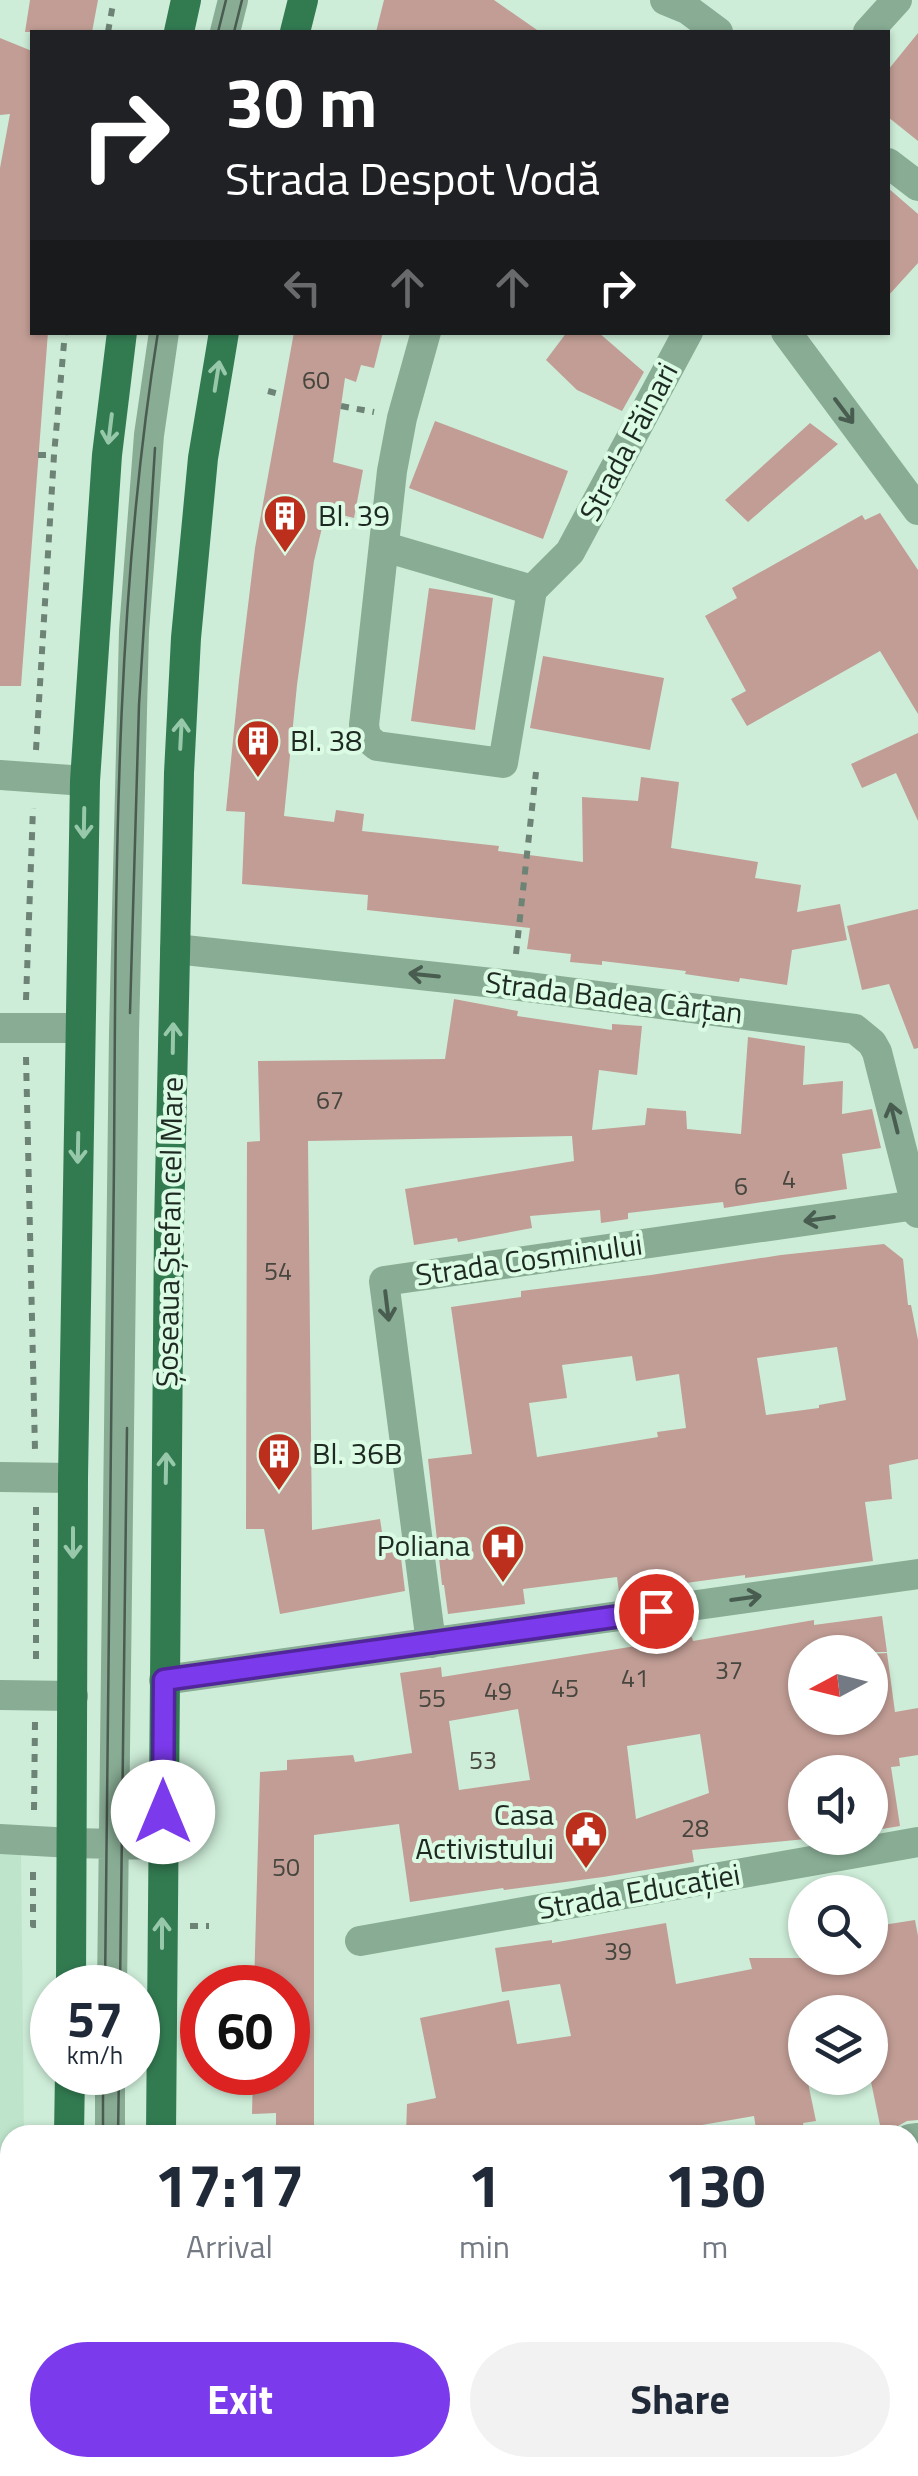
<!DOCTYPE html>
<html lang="en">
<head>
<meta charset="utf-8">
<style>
	:root { --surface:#fff; --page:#f2f2f3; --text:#1f2937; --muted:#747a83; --accent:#7c3aed }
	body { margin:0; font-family:"Titillium Web",sans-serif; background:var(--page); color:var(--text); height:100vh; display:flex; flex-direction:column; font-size:38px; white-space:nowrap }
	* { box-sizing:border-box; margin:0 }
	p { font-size:32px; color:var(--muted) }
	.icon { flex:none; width:55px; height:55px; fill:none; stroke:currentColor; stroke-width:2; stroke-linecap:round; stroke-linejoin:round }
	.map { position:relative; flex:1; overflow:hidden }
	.drawer { position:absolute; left:0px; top:2125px; width:920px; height:352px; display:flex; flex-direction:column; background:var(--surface); border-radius:30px 30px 0 0; box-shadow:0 2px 8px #0004 }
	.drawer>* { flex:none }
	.banner { position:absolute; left:30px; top:30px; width:860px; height:305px; border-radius:0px; box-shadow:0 2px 8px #0004; background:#202124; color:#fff; overflow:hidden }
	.needle { width:65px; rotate:263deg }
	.fabs { position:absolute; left:788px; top:1635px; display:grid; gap:20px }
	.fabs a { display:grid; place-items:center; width:100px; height:100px; border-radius:50%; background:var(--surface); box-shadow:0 2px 8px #0004; font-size:50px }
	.speed { position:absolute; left:30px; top:1965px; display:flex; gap:20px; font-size:50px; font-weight:700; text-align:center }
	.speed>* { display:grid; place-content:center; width:130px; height:130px; border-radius:50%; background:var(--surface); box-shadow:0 2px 8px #0004; line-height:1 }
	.speed small { font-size:25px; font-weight:400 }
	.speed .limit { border:15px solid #d22; background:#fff; color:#111 }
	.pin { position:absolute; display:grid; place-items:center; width:85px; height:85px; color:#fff; margin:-42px; border:5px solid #fff; border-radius:50%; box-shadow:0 2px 10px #0007 }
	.me { position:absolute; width:110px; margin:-55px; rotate:0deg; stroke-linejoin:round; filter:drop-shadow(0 0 8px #0008) }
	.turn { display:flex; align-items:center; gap:35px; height:210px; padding:0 30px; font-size:45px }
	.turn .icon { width:130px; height:130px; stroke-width:2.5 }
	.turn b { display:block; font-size:70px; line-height:85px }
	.lanes { display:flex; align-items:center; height:95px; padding:0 30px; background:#0003; justify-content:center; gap:50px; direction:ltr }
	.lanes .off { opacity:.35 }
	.eta { display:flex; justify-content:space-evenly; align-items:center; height:170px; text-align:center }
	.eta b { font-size:60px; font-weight:700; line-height:70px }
	.cta { display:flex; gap:20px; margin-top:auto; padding:20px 30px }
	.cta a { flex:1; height:115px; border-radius:60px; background:var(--accent); color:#fff; font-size:40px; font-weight:700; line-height:115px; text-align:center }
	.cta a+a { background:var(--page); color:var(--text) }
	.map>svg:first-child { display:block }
	.built { fill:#bee5cb }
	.building { fill:#c19d95; fill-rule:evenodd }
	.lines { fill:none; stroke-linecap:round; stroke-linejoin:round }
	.path { stroke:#6d8375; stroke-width:6; stroke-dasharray:8 8; stroke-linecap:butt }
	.minor { stroke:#88ac94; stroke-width:30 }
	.major { stroke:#327b51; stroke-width:30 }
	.tram { stroke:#4a5b50; stroke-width:2.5 }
	.oneway { stroke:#97c8aa }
	.oneway2 { stroke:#485d4f }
	.route-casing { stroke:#51269a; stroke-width:25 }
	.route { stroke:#7c3aed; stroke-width:18 }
	.labels { text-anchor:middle; stroke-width:8; stroke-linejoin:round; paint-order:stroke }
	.number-label { font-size:25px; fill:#46463e }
	.street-label { font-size:30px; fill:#1d2921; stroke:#dbfbe5 }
	.poi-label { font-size:30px; fill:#1d2921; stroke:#dbfbe5; text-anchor:start }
</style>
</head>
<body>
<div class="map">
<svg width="918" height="2476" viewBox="0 0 918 2476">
	<rect width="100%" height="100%" fill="#cdedd8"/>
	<!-- built -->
	<path class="built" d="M0,1850L21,1851L24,2135H10V2468H26V2476H0Z"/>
	<!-- building -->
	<path class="building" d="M30,0H98L92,32H25Z
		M384,0H494L540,32H376Z
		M918,33V141L888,117V70Z
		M0,38L32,51V332H48L21,686H0V168L10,114L0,115Z
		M888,188L918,214V263L888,296Z
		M294,332H383L374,368L361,365L356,382L345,378L333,462L363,470L354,518L326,511L314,561L297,685L284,816L334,822L336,810L364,814L362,831L499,846L498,851L583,862L582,797L638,801L641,777L679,782L671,848L758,862L755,878L801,885L797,912L840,904L847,940L792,950L787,985L740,978L739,982L685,974L686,971L602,961V965L570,962L571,954L527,949L530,928L367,910L368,895L242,884L245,812L226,811L239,680L255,548Z
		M567,332H598L644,372L622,411L577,390L546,360Z
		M435,421L568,471L543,539L409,488Z
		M810,423L838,444L748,522L725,500Z
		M880,513L918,570V714L880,651L747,726L731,699L746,691L705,616L737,598L732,588L862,515L865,520Z
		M429,588L493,598L475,730L411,721Z
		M543,656L664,678L650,750L530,728Z
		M918,733V821L896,773L862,788L851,764Z
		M918,909V1048L914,1049L889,984L862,990L847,926Z
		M454,999L518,1011L517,1016L612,1030V1024L642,1026L637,1075L599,1070L592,1130L645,1125L647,1108L686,1111L687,1129L741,1134L748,1037L805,1046L803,1085L843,1081L842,1114L872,1109L881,1148L842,1154L847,1189L724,1208L723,1202L628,1213V1219L601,1223L600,1210L530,1216L532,1228L458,1242L457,1238L414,1245L405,1189L574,1161L572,1136L308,1141L312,1530L380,1519L384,1545L399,1541L405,1591L280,1614L264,1529H246L247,1142L260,1141L258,1061L445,1059Z
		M884,1244L903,1259L908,1305H911L918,1340V1459L889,1465L892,1499L865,1502L873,1561L745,1578V1575L619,1592L617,1577L523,1589L525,1604L448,1614L444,1585H442L428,1459L472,1454L451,1307L521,1297V1291L651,1275L781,1255ZM837,1347L846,1400L819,1405V1408L766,1415L757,1358ZM632,1356L636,1381L679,1374L686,1428L657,1432L658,1437L537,1457L529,1403L567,1398L562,1365Z
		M882,1616L887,1652H805V1718H870V1654L887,1653L895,1712L918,1708V1755L899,1758L900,1766L891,1767L900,1826L870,1831V1772H799L806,1839L692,1850L694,1862L603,1877L504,1890L503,1888L410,1902L399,1824L314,1835V2135H276V2113L252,2114L253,2072H288V1988H254L260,1772L287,1770V1760L353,1755L355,1762L412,1753L400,1673L441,1667L442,1677L692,1637L693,1641L814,1620V1625ZM518,1709L530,1780L459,1790L449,1721ZM700,1734L709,1793L636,1819L627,1746Z
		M915,1920L918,1936V2120L907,2121L896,2127L881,2130L870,2077V2012H805V2078H807L816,2121L803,2123L805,2135H757L754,2116L644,2135H406L407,2104L436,2098L420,2018L509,2000L517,2044L571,2036L560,1984L502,1992L495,1948L552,1940V1943L666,1923L676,1984L752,1969L749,1958H870V1927Z"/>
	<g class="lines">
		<!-- path -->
		<path class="path" d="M108,32L113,4
			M268,391L283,395
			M341,406L374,412
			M38,455H54
			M36,750L54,455L65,332
			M516,954L536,772
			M26,1000L33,808
			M26,1057L35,1450
			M36,1507V1665
			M34,1810L35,1722
			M33,1872V1925H43
			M190,1926H209"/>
		<!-- minor -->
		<path class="minor" d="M665,0L687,9L718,32
			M225,32L233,0
			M868,32L897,0
			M888,163L918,186
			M426,332L402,418L392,471L364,725L366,737L377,746L503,763L532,590L570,552L688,332
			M786,332L918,510
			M385,547L532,590
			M0,775L85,781
			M175,949L512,985L855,1029L872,1043L877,1052L918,1213
			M0,1028H80
			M0,1477L73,1478
			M431,1643L384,1281L916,1205
			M164,1680L918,1574
			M0,1695L73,1696
			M0,1839L72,1843L163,1845
			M360,1941L918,1842
			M112,1988L124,1033L134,631L149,435L164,332
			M110,2135V2072
			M910,2139L918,2138
			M0,2248H10
			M910,2306L918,2305
			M113,2468V2476
			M399,2476L410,2468"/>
		<!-- major -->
		<path class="major" d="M179,32L186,0
			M295,32L303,0
			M71,1988L73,1478L85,781L107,455L122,332
			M69,2135L70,2072
			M161,2135L169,1228L179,773L186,638L203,458L224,332
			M72,2468V2476
			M160,2468V2476"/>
		<!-- tram -->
		<path class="tram" d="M218,32L226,0
			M234,32L242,0
			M130,1013L139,705L155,448
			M105,1988C107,1713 112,1438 114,1163C116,886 114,606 158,332
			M120,1988L127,1428
			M103,2135V2072
			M118,2135L119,2072
			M106,2468L107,2476"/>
	</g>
	<!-- one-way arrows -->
	<defs><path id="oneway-shaft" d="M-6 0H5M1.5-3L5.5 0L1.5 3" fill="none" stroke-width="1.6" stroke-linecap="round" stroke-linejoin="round" transform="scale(2.5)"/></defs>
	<g class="oneway">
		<use href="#oneway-shaft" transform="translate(217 376) rotate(-81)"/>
		<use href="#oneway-shaft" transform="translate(110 429) rotate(97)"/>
		<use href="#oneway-shaft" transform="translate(181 734) rotate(-87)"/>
		<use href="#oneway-shaft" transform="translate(84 823) rotate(91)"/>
		<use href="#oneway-shaft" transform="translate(173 1038) rotate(-89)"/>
		<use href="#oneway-shaft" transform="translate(78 1148) rotate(91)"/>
		<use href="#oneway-shaft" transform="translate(166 1468) rotate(-89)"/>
		<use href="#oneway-shaft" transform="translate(73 1543) rotate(90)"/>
		<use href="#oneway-shaft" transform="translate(162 1933) rotate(-90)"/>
	</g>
	<g class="oneway2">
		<use href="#oneway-shaft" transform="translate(844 411) rotate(53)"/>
		<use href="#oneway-shaft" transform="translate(424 975) rotate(-174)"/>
		<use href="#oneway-shaft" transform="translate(894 1118) rotate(-104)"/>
		<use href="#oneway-shaft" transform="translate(819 1219) rotate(172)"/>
		<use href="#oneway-shaft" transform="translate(387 1306) rotate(83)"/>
		<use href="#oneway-shaft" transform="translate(746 1598) rotate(-8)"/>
	</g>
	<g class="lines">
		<!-- route casing -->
		<g class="route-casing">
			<path id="route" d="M163,1812L164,1680L656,1611"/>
		</g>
		<!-- route -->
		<use href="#route" class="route"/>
	</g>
	<!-- icons -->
	<defs>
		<g id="building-pin" transform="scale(2.25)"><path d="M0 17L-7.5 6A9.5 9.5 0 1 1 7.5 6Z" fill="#bb2f1c" stroke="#dbfbe5"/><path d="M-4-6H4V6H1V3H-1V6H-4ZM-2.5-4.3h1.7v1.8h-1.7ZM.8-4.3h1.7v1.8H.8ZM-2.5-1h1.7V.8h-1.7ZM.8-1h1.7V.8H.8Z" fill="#fff"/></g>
		<g id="hospital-pin" transform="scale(2.25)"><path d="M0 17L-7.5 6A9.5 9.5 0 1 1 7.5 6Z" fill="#bb2f1c" stroke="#dbfbe5"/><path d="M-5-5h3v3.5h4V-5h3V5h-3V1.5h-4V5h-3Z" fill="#fff"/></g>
		<g id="civic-pin" transform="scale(2.25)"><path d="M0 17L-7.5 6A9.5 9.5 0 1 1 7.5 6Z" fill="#bb2f1c" stroke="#dbfbe5"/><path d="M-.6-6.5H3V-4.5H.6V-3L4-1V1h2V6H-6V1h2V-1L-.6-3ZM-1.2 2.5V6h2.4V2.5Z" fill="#fff"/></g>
	</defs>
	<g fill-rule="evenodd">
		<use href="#building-pin" x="285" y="516"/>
		<use href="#building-pin" x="258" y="741"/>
		<use href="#building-pin" x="279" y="1454"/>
		<use href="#hospital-pin" x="503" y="1546"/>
		<use href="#civic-pin" x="586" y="1832"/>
	</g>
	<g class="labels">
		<!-- number labels -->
		<g class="number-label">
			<text x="316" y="389">60</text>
			<text x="330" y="1109">67</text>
			<text x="789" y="1188">4</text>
			<text x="741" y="1195">6</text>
			<text x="278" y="1280">54</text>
			<text x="729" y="1679">37</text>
			<text x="635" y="1687">41</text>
			<text x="565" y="1697">45</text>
			<text x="498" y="1700">49</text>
			<text x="432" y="1707">55</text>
			<text x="483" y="1769">53</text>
			<text x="695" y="1837">28</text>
			<text x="286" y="1876">50</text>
			<text x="618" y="1960">39</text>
		</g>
		<!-- street labels -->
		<g class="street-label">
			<text transform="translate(629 442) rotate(-62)" y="10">Strada Făinari</text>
			<text transform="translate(614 998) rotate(7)" y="10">Strada Badea Cârțan</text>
			<text transform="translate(170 1232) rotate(-89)" y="10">Șoseaua Ștefan cel Mare</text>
			<text transform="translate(529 1260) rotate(-8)" y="10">Strada Cosminului</text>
			<text transform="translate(639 1892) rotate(-10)" y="10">Strada Educației</text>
		</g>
		<!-- poi labels -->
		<g class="poi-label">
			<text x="318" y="526">Bl. 39</text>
			<text x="290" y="751">Bl. 38</text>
			<text x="312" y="1464">Bl. 36B</text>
			<text x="470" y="1556" text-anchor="end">Poliana</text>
			<text x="554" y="1825" text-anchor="end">Casa<tspan x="554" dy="34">Activistului</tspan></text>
		</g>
	</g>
</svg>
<div class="fabs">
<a><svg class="needle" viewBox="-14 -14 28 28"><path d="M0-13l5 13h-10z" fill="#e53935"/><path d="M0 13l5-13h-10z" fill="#747a83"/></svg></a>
<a><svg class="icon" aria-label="sound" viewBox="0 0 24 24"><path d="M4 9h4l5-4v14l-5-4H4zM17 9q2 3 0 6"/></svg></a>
<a><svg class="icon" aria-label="search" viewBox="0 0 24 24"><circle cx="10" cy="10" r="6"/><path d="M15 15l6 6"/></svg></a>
<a><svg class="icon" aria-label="layers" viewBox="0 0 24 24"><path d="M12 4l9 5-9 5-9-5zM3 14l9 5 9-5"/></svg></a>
</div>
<div class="speed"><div>57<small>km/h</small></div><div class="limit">60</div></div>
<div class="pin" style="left:656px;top:1611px;background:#d93025"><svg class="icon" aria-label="arrive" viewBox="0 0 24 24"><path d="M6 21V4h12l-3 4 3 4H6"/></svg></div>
<svg class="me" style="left:163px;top:1812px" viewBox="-20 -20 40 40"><circle r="19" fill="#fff"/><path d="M0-13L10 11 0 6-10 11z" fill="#7c3aed"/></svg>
<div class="banner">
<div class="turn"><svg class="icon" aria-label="right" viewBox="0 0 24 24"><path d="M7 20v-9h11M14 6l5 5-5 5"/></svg><div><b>30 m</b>Strada Despot Vodă</div></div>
<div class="lanes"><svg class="icon off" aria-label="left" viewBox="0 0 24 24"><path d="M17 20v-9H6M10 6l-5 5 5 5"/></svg><svg class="icon off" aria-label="ahead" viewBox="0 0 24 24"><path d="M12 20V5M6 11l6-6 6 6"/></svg><svg class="icon off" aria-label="ahead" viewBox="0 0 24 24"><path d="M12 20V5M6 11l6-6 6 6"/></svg><svg class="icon" aria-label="right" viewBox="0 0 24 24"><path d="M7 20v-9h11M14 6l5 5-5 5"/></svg></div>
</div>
<section class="drawer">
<div class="eta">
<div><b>17:17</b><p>Arrival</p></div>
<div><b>1</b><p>min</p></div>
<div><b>130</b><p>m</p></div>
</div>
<div class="cta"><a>Exit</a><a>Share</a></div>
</section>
</div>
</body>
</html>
